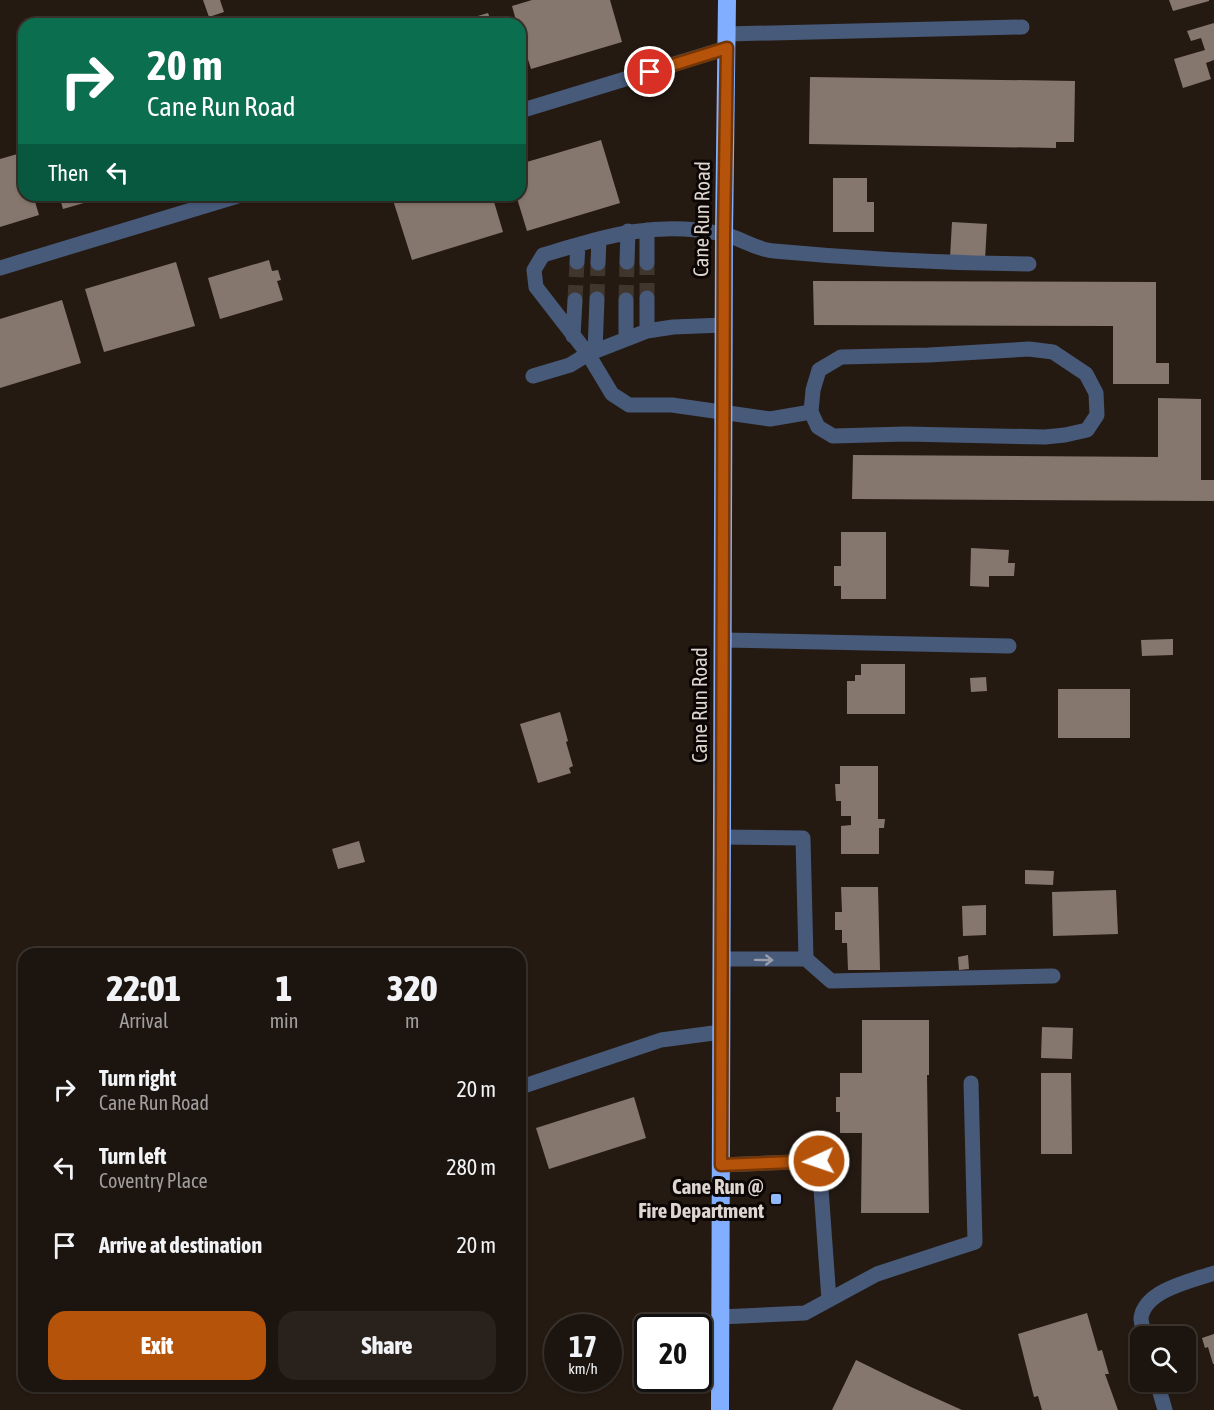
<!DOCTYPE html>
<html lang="en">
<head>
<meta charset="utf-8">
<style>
	:root { --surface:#1c140e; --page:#29211c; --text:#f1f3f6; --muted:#a09e9e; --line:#3a332e; --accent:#b45309 }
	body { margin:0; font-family:"Asap Condensed",sans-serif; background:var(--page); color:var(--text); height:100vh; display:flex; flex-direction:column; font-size:22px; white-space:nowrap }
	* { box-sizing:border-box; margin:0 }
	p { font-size:20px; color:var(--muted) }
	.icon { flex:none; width:33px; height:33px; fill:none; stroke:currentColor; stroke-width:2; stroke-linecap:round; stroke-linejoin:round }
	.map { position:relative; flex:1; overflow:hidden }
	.details { position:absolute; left:18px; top:948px; width:508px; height:444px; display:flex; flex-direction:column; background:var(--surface); border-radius:18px; box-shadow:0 2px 4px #0004,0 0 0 2px var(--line) }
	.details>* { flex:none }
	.guide { position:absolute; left:18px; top:18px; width:508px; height:183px; border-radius:18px; box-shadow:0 2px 4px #0004,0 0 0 2px var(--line); background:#0b6e4f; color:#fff; overflow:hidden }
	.tools { position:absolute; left:1130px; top:1326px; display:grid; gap:12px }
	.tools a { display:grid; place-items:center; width:66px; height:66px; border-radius:12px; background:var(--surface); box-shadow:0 2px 4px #0004,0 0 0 2px var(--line); font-size:30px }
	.speed { position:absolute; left:544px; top:1314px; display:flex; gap:12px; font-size:30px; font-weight:700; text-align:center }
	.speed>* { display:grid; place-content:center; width:78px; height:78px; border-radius:50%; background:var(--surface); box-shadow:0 2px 4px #0004,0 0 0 2px var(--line); line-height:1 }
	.speed small { font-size:15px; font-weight:400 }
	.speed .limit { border:3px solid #111; border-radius:9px; background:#fff; color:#111 }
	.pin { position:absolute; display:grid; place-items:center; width:51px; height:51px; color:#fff; margin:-26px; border:3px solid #fff; border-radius:50%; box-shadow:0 2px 6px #0007 }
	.me { position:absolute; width:66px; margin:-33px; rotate:267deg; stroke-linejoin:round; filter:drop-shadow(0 0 4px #0008) }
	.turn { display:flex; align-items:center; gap:21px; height:126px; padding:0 30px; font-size:27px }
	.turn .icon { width:78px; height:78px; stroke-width:2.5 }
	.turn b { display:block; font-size:42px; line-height:51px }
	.then { display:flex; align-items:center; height:57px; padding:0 30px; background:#0003; gap:12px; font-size:22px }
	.eta { display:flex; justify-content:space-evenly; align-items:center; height:102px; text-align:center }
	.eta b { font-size:36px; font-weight:800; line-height:42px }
	.cta { display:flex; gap:12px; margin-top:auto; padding:12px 30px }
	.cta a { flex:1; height:69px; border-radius:18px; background:var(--accent); color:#fff; font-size:24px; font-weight:800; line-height:69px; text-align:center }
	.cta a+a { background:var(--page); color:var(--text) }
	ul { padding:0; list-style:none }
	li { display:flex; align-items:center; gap:18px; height:78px; padding:0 30px }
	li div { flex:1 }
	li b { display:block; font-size:22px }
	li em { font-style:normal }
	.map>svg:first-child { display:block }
	.building { fill:#86776e }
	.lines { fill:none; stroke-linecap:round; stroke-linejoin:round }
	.minor-tunnel { stroke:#41362e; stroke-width:15; stroke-dasharray:15 8; stroke-linecap:butt }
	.minor { stroke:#475a7a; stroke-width:15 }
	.highway { stroke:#81aeff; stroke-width:18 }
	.oneway { stroke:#9a9ea9 }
	.route-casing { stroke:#753606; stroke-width:15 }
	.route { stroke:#b45309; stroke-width:10 }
	.poi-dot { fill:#90b8fd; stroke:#0b0604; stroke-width:2 }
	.labels { text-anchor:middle; stroke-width:6; stroke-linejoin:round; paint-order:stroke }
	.street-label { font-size:21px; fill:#ddd5d0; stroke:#0b0604 }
	.poi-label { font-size:21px; font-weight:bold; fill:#ddd5d0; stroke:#0b0604; text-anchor:end }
</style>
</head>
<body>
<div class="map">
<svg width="1214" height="1410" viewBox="0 0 1214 1410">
	<rect width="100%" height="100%" fill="#251a12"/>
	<!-- building -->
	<path class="building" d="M203,0H220L224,12L209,17Z
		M532,0H610L622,42L531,69L520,34V24H517L512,6Z
		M1169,0H1209V1L1173,11Z
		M488,13L492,24H454V23Z
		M1214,23V60L1206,63L1211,79L1183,88L1174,59L1205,50L1201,38L1191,41L1187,31Z
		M810,77L1075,81L1074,142H1056V148L809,144Z
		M601,140L620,203L527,231L516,195H520V164Z
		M21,153L24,163V195H33L39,215L0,227V159Z
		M833,178H867V202H874V232H833Z
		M59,195H108V196L63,209Z
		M400,195H492L503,232L412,260L392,197Z
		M952,222L987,224L985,260L950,258Z
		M269,260L272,271L278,270L281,280L277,281L283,300L220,319L208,278Z
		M176,262L195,326L104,352L85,289Z
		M813,281L1156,282V363H1169V384H1113V326L814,325Z
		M62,300L81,363L0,388V319Z
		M1158,398L1201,399V480H1214V501L852,499L853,455L1158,457Z
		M841,532H886V599H841V586H834V566H841Z
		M971,548L1009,550L1008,563H1015L1014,576H989V587L970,586Z
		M1173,639V655L1142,656L1141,640Z
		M861,664H905V714H847V681H855V675H861Z
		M986,677L987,691L971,692L970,678Z
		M1058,689H1130V738H1058Z
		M560,712L568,741L566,742L573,766L569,768L571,773L538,783L520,724Z
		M840,766H878V819H885L884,828H879V854H841V826L851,825V816H841V801H836L835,784H840Z
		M359,841L365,862L338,869L332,849Z
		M1025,870L1054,871L1053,885L1025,884Z
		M841,887H878L880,970H848L847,943H842V930H835V912H842Z
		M1116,890L1118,934L1053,936L1052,892Z
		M986,905V935L963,936L962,906Z
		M968,955L969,969L959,970L958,957Z
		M862,1020H929V1075H927L929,1213H861L862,1133H840V1112H836V1097H840V1073H862Z
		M1042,1027L1073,1028L1072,1059L1041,1058Z
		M1041,1073H1071L1072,1154H1041Z
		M634,1097L646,1138L549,1169L536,1128Z
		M1087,1313L1098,1351L1102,1350L1109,1374H1105L1118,1410H1042L1038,1396L1034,1397L1018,1334Z
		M1214,1334V1364H1213L1208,1347L1205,1348L1202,1338Z
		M856,1360L911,1387L962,1410H832Z"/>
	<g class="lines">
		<!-- minor-tunnel -->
		<path class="minor-tunnel" d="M647,298V263
			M597,299L598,263
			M575,300L577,262
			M626,300L627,262"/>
		<!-- minor -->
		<path class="minor" d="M727,34L1022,27
			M520,111L727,48
			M647,230V263
			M577,262L578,245
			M627,262L628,231
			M598,263L599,239
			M0,268L241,195
			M647,298V331
			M573,336L575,300
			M626,339V300
			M1029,349L1053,352L1086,374L1096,393L1097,415L1087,430L1065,435L1045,437L906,434L833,436L818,427L811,412L813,390L819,370L841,357L929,355Z
			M595,351L597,299
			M533,376L570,365L588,354L647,331L673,327L724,325
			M811,412L770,419L672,405H629L612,394L588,354L536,287L534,270L543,255C607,236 655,220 722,234C740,237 756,250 774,251C859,259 944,263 1029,264
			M723,640L1009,646
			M722,837L803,838L806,959
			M721,959H806L831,981L1053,976
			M521,1087L661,1040L721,1032
			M721,1165L819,1161L829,1300
			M720,1317L805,1313L877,1274L975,1242L971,1083
			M1145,1336C1144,1331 1141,1324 1141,1318C1145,1290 1191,1281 1214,1273
			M1157,1382L1165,1410"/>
		<!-- highway -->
		<path class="highway" d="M720,1410L724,234L727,0"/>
	</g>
	<!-- one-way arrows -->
	<defs><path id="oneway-shaft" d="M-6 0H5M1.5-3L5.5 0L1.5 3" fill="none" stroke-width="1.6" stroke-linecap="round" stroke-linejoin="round" transform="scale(1.5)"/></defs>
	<use class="oneway" href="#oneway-shaft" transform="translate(764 960) rotate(1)"/>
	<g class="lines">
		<!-- route casing -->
		<g class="route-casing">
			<path id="route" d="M650,72L727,48L724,234L721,1165L819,1161"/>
		</g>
		<!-- route -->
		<use href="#route" class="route"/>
	</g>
	<!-- markers -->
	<rect class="poi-dot" x="770" y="1193" width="12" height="12" rx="3"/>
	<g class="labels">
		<!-- street labels -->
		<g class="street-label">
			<text transform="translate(702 219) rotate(-89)" y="7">Cane Run Road</text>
			<text transform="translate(700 705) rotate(-90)" y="7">Cane Run Road</text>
		</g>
		<!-- poi labels -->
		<g class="poi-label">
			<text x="764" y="1194">Cane Run @<tspan x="764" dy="24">Fire Department</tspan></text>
		</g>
	</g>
</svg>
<div class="tools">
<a><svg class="icon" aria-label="search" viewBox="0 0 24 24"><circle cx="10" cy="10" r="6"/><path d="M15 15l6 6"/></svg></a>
</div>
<div class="speed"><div>17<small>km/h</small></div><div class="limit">20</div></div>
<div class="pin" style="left:650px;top:72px;background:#d93025"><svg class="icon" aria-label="arrive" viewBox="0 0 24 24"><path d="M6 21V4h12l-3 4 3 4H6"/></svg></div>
<svg class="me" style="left:819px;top:1161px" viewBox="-20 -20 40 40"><circle r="17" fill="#b45309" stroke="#fff" stroke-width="3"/><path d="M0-11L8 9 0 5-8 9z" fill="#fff"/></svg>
<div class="guide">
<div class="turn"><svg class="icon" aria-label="right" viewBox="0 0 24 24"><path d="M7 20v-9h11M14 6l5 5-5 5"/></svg><div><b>20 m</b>Cane Run Road</div></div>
<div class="then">Then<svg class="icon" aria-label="left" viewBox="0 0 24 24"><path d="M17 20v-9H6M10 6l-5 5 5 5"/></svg></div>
</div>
<section class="details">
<div class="eta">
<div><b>22:01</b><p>Arrival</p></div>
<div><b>1</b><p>min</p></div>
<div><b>320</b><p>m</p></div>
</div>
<ul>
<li><svg class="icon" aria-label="right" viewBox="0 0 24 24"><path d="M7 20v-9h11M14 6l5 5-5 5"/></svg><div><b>Turn right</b><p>Cane Run Road</p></div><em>20 m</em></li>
<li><svg class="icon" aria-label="left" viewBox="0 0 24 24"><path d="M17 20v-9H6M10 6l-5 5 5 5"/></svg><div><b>Turn left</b><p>Coventry Place</p></div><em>280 m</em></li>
<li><svg class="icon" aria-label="arrive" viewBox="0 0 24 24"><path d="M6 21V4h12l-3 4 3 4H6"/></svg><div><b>Arrive at destination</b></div><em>20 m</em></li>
</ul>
<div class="cta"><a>Exit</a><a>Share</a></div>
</section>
</div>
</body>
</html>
